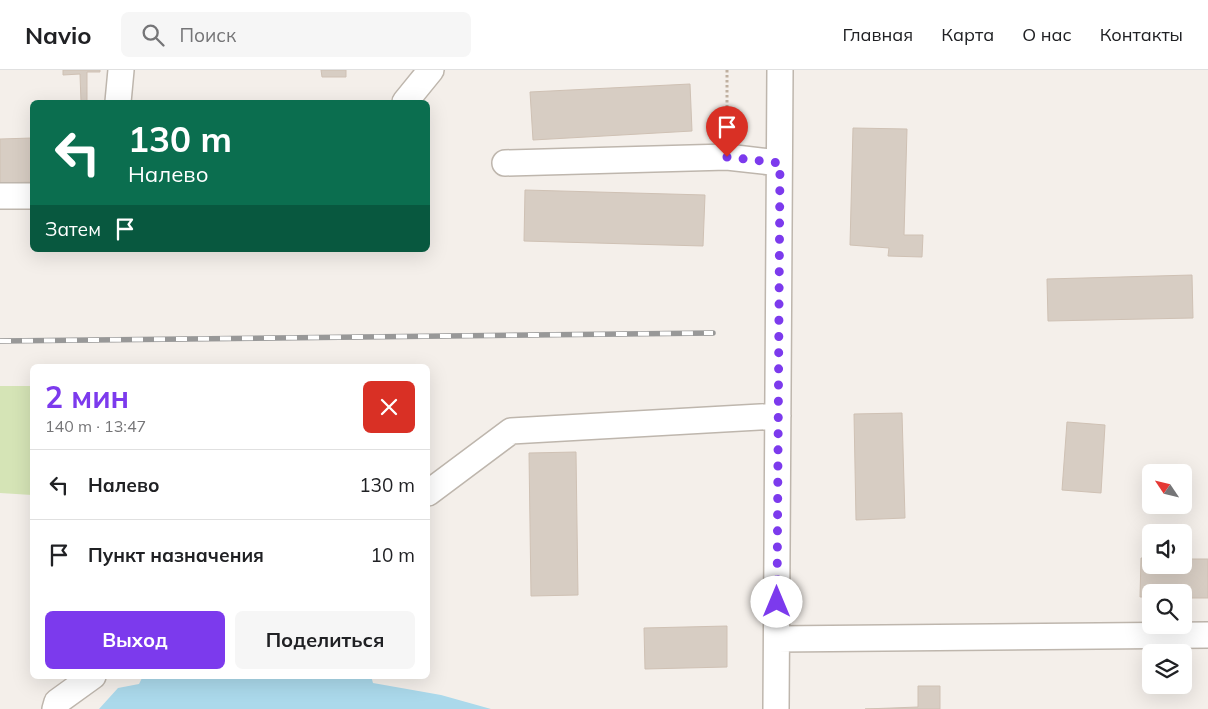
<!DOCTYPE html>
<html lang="ru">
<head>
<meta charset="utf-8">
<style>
	:root { --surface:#fff; --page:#f6f6f6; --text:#202124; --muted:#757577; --line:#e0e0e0; --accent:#7c3aed }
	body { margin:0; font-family:Mulish,sans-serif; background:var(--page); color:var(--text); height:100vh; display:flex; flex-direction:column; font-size:19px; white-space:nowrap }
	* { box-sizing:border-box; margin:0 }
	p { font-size:16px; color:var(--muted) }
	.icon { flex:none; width:28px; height:28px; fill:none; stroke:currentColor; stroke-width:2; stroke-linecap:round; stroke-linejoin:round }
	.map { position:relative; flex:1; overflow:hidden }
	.panel { position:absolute; left:30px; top:294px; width:400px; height:315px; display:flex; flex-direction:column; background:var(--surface); border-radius:8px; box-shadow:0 5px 20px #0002 }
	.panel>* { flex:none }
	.banner { position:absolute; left:30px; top:30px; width:400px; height:152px; border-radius:8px; box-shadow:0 5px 20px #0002; background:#0b6e4f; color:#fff; overflow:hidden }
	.needle { width:32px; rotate:305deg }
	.tools { position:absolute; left:1142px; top:394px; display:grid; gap:10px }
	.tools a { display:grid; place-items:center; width:50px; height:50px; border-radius:8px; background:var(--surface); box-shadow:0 5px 20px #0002; font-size:25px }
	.pin { position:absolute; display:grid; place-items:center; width:42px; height:42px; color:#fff; margin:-51px -21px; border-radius:50% 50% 50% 0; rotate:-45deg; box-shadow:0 0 5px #0007 }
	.pin .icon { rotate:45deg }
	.me { position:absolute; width:55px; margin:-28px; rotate:0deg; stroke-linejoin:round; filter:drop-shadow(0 0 4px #0008) }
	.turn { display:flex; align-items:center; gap:18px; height:105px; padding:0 15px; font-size:22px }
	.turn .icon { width:65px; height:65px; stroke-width:2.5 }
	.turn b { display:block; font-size:35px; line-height:42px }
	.then { display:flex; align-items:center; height:48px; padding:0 15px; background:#0003; gap:10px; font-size:19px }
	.round { display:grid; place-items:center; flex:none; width:52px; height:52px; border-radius:8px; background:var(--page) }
	.head { display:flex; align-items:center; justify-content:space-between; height:85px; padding:0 15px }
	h1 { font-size:30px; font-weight:700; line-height:38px; color:var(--accent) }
	.primary-button { display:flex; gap:10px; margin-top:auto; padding:10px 15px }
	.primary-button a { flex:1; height:58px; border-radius:8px; background:var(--accent); color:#fff; font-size:20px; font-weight:700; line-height:58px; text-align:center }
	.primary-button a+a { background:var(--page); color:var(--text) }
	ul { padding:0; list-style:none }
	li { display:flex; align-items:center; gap:15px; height:70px; padding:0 15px; border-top:1px solid var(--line) }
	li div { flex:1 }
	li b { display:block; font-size:19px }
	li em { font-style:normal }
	header { display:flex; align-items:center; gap:30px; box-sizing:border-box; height:70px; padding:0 25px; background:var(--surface); border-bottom:1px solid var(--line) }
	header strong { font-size:24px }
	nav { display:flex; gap:28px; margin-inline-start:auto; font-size:18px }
	.search { width:350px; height:45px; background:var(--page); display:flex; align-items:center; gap:12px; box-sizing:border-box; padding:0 18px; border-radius:8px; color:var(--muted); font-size:19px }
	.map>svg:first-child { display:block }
	.green { fill:#d5e4b6 }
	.water { fill:#abd9eb }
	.building { fill:#d7cdc3; stroke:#cfc1b4 }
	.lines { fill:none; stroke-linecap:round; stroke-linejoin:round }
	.minor-casing { stroke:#beb6ad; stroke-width:28 }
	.path { stroke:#bfb09f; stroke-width:3; stroke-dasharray:2.5 2.5; stroke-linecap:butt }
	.minor { stroke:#fff; stroke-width:25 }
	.rail-casing { stroke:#989898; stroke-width:5.5 }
	.rail { stroke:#fff; stroke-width:4; stroke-dasharray:11; stroke-linecap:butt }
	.route { stroke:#7c3aed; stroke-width:9; stroke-dasharray:0 16.2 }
</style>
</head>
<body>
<header>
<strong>Navio</strong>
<div class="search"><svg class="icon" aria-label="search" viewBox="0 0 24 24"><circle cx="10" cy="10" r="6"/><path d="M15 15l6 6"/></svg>Поиск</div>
<nav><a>Главная</a><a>Карта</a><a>О нас</a><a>Контакты</a></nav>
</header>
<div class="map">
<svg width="1208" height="639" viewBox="0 0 1208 639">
	<rect width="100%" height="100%" fill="#f4efea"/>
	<!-- green -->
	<path class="green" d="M0,316H32V425L0,423Z"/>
	<!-- water -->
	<path class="water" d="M143,606H371L373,613L441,625L491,639H99L118,618L139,614Z"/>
	<!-- building -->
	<path class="building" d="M63,0H100V2H87V32H81L80,4L63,5Z
		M321,0H346V7H322Z
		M690,14L692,61L533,70L530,22Z
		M853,58L907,59L904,165H923L922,187L888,186L889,178L850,175Z
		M32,68V112L0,113V69Z
		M525,120L705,125L703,176L524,171Z
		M1192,205L1193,248L1048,251L1047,209Z
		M902,343L905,448L856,450L854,344Z
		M1067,352L1105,355L1101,423L1062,420Z
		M576,382L578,525L531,526L529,383Z
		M1141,488H1151V495H1184V489H1208V528H1184V522H1151V527H1140Z
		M727,556V597L645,599L644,558Z
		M918,616H940V639H865L918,637Z"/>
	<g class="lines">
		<!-- minor casing -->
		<g class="minor-casing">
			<path id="minor" d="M118,32L121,0
				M405,32L431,0
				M505,93L727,87L779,93
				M0,126H32
				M428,423L511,361L778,346
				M777,569L1208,565
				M55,639L57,632L93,606
				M776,639L780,0"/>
		</g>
		<!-- path -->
		<path class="path" d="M727,0V64"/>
		<!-- minor -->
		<use href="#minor" class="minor"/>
		<!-- rail casing -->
		<g class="rail-casing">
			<path id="rail" d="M0,271L713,263"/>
		</g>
		<!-- rail -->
		<use href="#rail" class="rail"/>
	</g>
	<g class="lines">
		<!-- route -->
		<path class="route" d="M727,87L780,93L777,532"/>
	</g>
</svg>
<div class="tools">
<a><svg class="needle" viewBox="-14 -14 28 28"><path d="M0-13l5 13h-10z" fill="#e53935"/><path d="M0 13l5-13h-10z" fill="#757577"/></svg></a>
<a><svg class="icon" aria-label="sound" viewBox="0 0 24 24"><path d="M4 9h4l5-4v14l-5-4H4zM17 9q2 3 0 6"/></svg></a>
<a><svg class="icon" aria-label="search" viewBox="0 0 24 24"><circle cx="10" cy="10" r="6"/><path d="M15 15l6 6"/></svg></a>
<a><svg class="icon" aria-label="layers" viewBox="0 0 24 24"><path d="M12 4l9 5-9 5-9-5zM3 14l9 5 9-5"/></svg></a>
</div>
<div class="pin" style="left:727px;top:87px;background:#d93025"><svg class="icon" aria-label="arrive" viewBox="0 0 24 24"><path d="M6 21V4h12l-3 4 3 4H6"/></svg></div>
<svg class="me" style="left:777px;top:532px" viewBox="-20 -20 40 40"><circle r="19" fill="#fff"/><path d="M0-13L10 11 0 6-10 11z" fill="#7c3aed"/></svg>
<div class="banner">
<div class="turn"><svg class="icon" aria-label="left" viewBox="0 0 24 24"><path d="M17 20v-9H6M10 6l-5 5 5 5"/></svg><div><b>130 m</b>Налево</div></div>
<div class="then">Затем<svg class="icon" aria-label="arrive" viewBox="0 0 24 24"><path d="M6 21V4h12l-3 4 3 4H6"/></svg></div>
</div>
<section class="panel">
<div class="head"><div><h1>2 мин</h1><p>140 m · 13:47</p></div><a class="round" style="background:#d93025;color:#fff"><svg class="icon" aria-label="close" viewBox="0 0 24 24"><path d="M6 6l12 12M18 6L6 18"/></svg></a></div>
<ul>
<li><svg class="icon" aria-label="left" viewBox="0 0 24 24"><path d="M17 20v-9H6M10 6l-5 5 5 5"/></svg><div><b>Налево</b></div><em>130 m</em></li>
<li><svg class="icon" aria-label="arrive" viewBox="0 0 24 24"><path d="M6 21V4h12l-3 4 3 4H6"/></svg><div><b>Пункт назначения</b></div><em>10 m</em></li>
</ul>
<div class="primary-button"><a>Выход</a><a>Поделиться</a></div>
</section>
</div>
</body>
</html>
